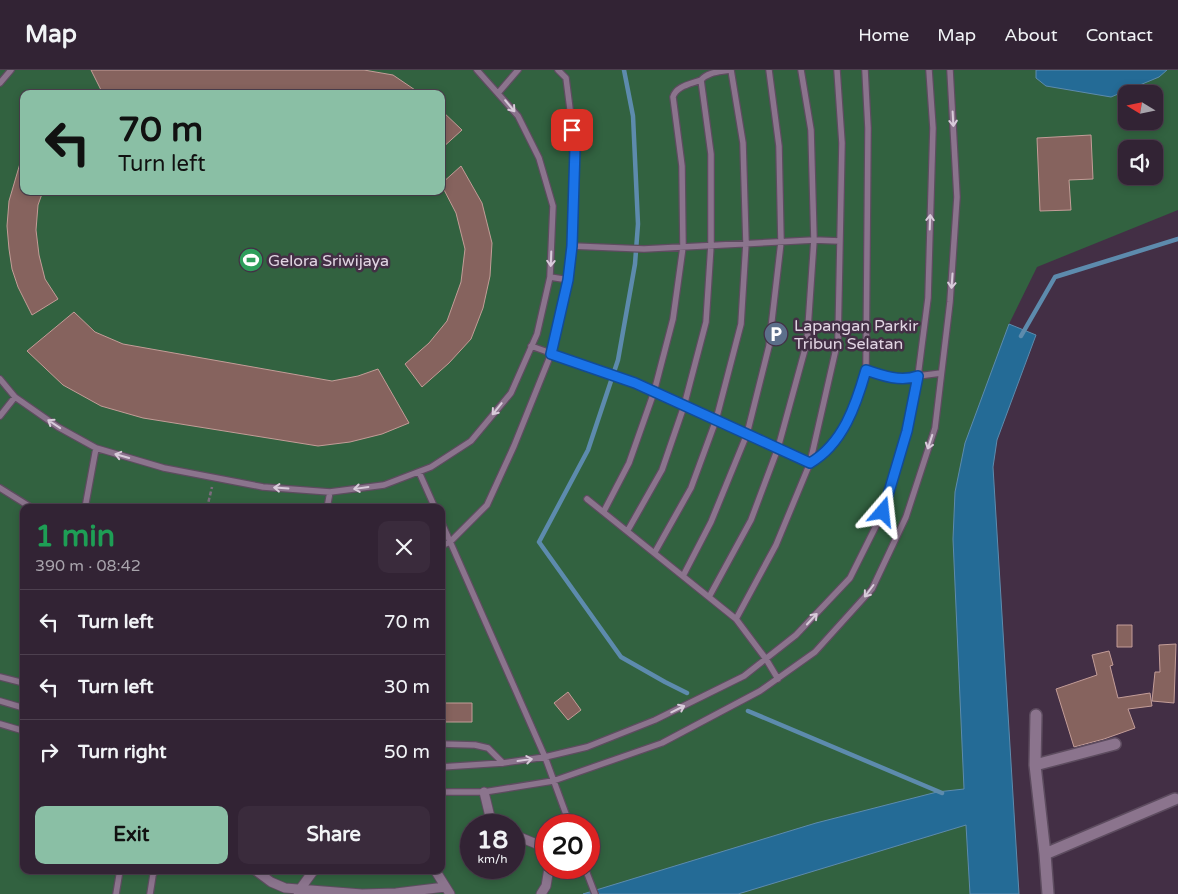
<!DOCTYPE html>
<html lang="en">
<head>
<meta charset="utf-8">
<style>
	:root { --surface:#322334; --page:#3a2b3c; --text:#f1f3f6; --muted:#a8a4ac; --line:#4d404f; --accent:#8abfa5 }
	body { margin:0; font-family:"Varela Round",sans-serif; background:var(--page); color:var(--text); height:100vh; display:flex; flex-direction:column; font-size:19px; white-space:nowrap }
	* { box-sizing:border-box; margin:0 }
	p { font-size:16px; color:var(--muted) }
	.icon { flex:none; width:28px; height:28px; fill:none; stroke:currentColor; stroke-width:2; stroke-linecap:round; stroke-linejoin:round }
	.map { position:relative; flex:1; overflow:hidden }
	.side { position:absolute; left:20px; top:434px; width:425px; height:370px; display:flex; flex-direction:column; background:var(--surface); border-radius:10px; box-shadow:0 2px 8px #0003,0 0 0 1px var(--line) }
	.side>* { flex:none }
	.top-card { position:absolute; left:20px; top:20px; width:425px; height:105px; border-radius:10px; box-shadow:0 2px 8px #0003,0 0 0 1px var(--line); background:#8abfa5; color:#111; overflow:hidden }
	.needle { width:32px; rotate:280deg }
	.controls { position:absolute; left:1118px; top:15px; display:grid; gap:10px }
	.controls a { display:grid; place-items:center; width:45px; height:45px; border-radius:10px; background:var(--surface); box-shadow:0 2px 8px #0003,0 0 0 1px var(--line); font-size:25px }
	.speed { position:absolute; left:460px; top:744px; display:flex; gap:10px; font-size:25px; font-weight:700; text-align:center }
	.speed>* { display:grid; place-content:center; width:65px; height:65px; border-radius:50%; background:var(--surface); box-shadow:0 2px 8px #0003,0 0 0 1px var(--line); line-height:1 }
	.speed small { font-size:12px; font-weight:400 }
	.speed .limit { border:8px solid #d22; background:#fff; color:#111 }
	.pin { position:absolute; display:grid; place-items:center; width:42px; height:42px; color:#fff; margin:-21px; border-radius:10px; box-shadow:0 2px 8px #0006 }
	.me { position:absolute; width:55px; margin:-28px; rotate:17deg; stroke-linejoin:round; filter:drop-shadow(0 0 4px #0008) }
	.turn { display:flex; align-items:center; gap:18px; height:105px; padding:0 15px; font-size:22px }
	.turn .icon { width:65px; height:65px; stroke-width:2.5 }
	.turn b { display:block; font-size:35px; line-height:42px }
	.round { display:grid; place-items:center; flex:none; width:52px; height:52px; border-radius:10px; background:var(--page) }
	.head { display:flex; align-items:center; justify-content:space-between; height:85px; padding:0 15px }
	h1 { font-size:30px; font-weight:700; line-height:38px; color:#1e9e55 }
	.action { display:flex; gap:10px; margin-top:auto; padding:10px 15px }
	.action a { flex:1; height:58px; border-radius:10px; background:var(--accent); color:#111; font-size:20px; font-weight:700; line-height:58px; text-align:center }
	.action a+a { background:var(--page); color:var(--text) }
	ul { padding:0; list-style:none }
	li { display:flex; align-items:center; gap:15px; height:65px; padding:0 15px; border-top:1px solid var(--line) }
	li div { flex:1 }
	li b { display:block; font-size:19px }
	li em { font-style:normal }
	header { display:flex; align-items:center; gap:30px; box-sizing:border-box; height:70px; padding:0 25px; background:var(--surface); border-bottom:1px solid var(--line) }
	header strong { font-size:24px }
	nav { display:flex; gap:28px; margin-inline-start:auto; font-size:18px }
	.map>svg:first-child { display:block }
	.green { fill:#326240; fill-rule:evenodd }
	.water { fill:#246b96; stroke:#5d8bad }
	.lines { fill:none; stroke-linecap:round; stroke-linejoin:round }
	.stream { stroke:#5d8bad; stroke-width:4.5 }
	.building { fill:#86635e; stroke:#c39d98 }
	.service-casing { stroke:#5d4c5f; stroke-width:8 }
	.pedestrian-casing { stroke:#5d4c5f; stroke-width:11 }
	.minor-casing { stroke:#5d4c5f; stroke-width:14 }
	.path { stroke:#7c6b7e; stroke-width:2.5; stroke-dasharray:4 2.5; stroke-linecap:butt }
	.service { stroke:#8b748d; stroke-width:5.5 }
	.pedestrian { stroke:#8b748d; stroke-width:9 }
	.minor { stroke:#8b748d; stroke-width:11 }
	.oneway { stroke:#d8cbda }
	.route-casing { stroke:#114b97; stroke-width:12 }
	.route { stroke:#1a73e8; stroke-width:9 }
	.labels { text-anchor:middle; stroke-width:5; stroke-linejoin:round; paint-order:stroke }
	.poi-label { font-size:16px; fill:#e1d5e3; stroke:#432f45; text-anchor:start }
</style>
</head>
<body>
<header>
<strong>Map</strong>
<nav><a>Home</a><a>Map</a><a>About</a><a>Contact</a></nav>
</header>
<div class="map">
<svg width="1178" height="824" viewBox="0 0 1178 824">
	<rect width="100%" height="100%" fill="#432f45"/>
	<!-- green -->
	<path class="green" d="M0,0H1178V140L1037,197L1009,254L955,422L953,469L970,824H0ZM24,24H441V121H24ZM1126,24H1154V51H1126ZM1126,79H1154V106H1126ZM24,438H441V800H24ZM471,755H514V798H471ZM546,755H589V798H546Z"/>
	<!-- water -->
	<path class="water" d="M1036,0H1167L1159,7L1111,27L1046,16L1036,8Z
		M1009,254L1036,265L997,370L993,397L1019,824H970L966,755L738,824H583L816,753L937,722L964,719L953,469L955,422L965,373Z"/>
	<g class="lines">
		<!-- stream -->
		<path class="stream" d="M624,0L633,46L638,154L635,194L618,290L588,380L539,472L621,587L665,612L687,623
			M1021,266L1055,207L1178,169
			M748,641L942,723"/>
	</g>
	<!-- building -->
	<path class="building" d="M91,0H364L393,5L421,24H103Z
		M441,40L462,60L441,79Z
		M1091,65L1093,109L1069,110L1071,140L1040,141L1037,68Z
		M21,90H24V121H43L38,135L36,160L39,185L45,209L58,229L32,245L18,217L12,199L9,179L7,156L9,131Z
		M461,96L482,133L492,173L490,206L483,238L471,269L449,293L422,317L405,294L429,273L447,251L461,212L465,179L456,143L441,114Z
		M74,242L95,262L123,274L332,311L358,306L378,299L409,353L382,364L350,372L318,376L143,348L101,336L63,315L27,281Z
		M1117,555H1132V577H1117Z
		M1176,574L1174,633L1152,631L1155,602H1160L1159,575Z
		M1109,581L1113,595L1110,596L1118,628L1150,623L1152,636L1128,639L1135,658L1104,669L1074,677L1056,619L1097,605L1092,585Z
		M568,622L581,640L568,650L554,633Z
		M441,633H472V652H441Z"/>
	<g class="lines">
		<!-- service casing -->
		<g class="service-casing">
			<path id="service" d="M0,13L11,0
				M499,22L518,0
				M572,176L644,179L814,170L840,171
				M550,207L569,210
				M531,276L635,313L810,393C843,374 856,335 866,301L868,58L865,0
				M866,301L887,307L909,309L918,306L941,303
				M0,309L15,327L58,357L96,378L164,398L263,417L330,422L384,415L431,397L471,371L511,323L537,264L550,207L553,136L539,88L518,46L477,0
				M0,346L15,327
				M419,402L435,438
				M0,418L32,438
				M587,429L736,549L776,475L810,393L838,270L842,73L837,0
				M85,438L96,378
				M327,438L330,422
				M604,441L629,393L654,322L673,249L683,177L682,96L673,27C676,16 691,14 701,10
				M441,451L545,687L570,755
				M628,460L662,400L684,336L706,252L711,175V84L701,10C708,2 719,2 729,0
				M441,476L450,472L487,435L514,376L551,284L569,210L572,176L575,78L566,8L558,0
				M655,482L691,418L716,350L741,254L746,173L743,73L731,0
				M683,506L711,452L747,364L769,276L781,172L779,76L769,0
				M709,527L751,450L778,378L807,272L814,170L811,60L801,0
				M736,549L766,589L778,609
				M0,607L24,613
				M0,631L24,638
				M0,654L24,661
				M441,674L475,675L488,678L503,693
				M441,697L503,693L545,687L587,677L655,650L744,606L796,565L850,508L883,442L907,361L918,306L928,228L933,58L929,0
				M441,722H484L553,711L662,673L760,621L815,582L872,519L906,447L935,358L950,232L957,127L950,0
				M585,798L595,824
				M116,824L120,800
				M150,824L153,805L156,800"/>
		</g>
		<!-- pedestrian casing -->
		<g class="pedestrian-casing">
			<path id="pedestrian" d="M484,722L492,755
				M514,767L517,766L539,775L546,789
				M255,800L271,812L285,818L362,824L396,823L445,817
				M435,800L450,824
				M298,822L314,800
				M541,824L546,816L549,798"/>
		</g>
		<!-- minor casing -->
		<g class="minor-casing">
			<path id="minor" d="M1036,645L1035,695L1045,784
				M1035,695L1115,674
				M1048,824L1045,784L1175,729"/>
		</g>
		<!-- path -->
		<path class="path" d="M207,438L212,417"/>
		<!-- service -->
		<use href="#service" class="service"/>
		<!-- pedestrian -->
		<use href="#pedestrian" class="pedestrian"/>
		<!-- minor -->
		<use href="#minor" class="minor"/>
	</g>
	<!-- one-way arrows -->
	<defs><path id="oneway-shaft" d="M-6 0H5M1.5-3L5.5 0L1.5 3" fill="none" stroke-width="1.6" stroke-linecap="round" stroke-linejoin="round" transform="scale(1.25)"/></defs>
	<g class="oneway">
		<use href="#oneway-shaft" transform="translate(510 36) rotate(50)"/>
		<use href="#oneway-shaft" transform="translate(953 49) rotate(87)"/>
		<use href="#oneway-shaft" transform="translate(930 152) rotate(-88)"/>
		<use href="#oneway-shaft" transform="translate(551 189) rotate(92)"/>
		<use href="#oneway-shaft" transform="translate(952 211) rotate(94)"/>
		<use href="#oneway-shaft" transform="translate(497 339) rotate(129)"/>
		<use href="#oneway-shaft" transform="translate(54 354) rotate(-146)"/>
		<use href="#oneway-shaft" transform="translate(930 372) rotate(108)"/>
		<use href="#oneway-shaft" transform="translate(122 386) rotate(-164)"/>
		<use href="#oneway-shaft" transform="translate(281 418) rotate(-176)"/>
		<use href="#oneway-shaft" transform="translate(361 418) rotate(172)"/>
		<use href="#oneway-shaft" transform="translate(869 521) rotate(127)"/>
		<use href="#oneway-shaft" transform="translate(812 549) rotate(-47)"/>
		<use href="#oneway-shaft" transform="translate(678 639) rotate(-26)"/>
		<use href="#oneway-shaft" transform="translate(525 690) rotate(-8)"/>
	</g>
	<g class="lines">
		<!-- route casing -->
		<g class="route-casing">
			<path id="route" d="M572,60L575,78L572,176L568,210L551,284L635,313L810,393C843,374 856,335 866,300C883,306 901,312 918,306L907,361L883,442"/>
		</g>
		<!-- route -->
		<use href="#route" class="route"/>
	</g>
	<!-- icons -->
	<defs>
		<g id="stadium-disc" transform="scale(1.25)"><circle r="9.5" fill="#2e9e5b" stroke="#432f45"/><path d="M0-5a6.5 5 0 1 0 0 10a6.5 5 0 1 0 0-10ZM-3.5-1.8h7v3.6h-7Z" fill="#fff"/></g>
		<g id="parking-disc" transform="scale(1.25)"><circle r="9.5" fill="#5c6f8a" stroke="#432f45"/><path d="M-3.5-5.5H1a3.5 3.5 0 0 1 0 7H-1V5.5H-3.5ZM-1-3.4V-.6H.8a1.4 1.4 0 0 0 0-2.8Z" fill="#fff"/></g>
	</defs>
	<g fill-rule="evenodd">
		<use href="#stadium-disc" x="251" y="190"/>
		<use href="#parking-disc" x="776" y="264"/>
	</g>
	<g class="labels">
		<!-- poi labels -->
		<g class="poi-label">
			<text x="268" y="196">Gelora Sriwijaya</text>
			<text x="794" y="261">Lapangan Parkir<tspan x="794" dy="18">Tribun Selatan</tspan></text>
		</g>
	</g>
</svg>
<div class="controls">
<a><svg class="needle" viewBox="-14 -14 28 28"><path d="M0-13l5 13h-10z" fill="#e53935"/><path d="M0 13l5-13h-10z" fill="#a8a4ac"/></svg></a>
<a><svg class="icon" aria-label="sound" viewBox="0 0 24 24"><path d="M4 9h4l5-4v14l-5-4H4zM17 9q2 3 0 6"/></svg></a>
</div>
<div class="speed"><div>18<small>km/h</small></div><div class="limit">20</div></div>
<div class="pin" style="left:572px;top:60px;background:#d93025"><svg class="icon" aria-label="arrive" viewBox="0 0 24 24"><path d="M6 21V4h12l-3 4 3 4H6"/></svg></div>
<svg class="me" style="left:883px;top:442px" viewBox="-20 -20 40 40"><path d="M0-17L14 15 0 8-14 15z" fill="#1a73e8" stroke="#fff" stroke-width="4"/></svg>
<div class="top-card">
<div class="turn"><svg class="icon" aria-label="left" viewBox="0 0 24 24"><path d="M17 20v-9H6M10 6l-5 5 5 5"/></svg><div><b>70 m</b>Turn left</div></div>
</div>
<section class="side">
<div class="head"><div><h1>1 min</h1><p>390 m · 08:42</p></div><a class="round"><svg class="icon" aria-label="close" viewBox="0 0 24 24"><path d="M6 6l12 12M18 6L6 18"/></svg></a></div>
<ul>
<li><svg class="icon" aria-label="left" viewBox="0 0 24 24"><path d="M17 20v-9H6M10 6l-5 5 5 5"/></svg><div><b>Turn left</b></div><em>70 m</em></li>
<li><svg class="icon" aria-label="left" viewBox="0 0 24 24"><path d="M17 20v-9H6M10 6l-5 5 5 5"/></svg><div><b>Turn left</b></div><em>30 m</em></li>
<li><svg class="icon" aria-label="right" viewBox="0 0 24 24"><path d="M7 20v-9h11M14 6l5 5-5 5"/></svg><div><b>Turn right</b></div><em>50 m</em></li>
</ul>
<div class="action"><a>Exit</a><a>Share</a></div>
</section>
</div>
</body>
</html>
